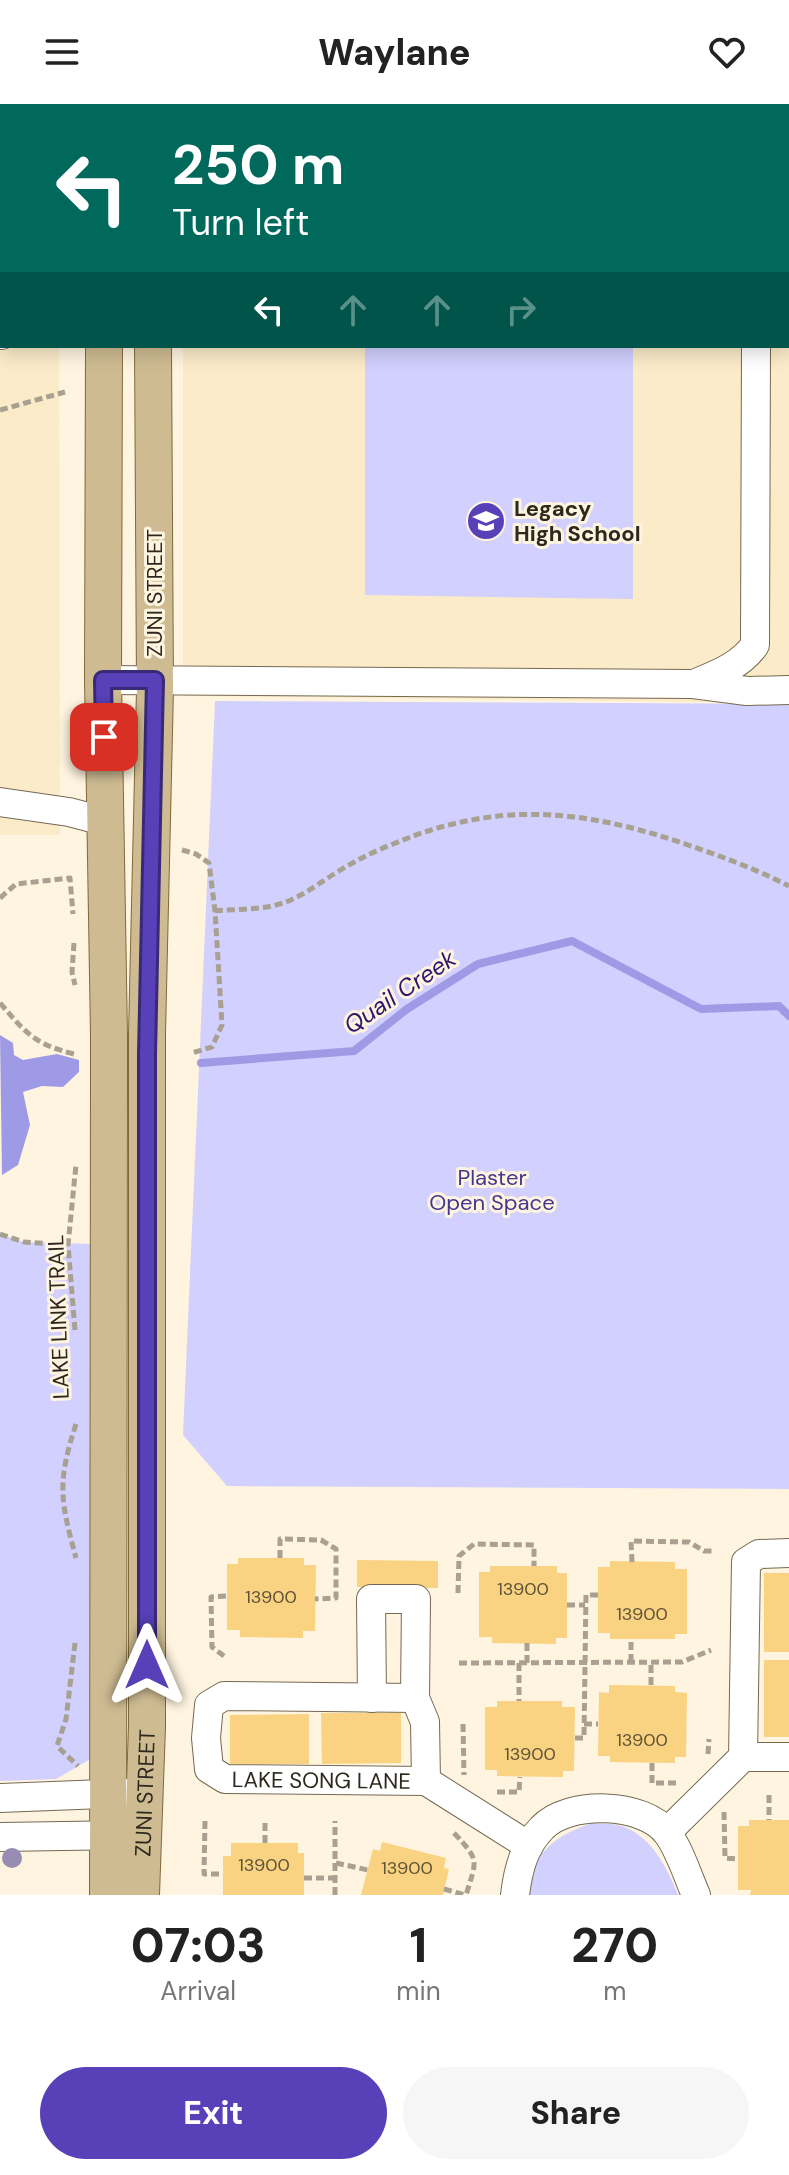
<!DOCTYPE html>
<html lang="en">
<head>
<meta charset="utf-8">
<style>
	:root { --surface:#fff; --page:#f6f6f6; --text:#222; --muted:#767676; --accent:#5740b8 }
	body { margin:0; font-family:"DM Sans",sans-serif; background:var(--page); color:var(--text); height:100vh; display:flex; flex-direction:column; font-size:30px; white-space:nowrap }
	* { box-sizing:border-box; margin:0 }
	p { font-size:26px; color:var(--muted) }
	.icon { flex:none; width:44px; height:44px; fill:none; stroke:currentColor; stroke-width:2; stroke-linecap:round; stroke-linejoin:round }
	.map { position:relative; height:1791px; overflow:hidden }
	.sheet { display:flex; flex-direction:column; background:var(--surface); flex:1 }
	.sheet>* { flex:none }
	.hud { position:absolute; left:0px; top:0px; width:790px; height:244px; box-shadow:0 4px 20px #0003; background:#00695c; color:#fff; overflow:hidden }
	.pin { position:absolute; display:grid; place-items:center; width:68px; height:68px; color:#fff; margin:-34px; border-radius:16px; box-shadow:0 4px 12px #0006 }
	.me { position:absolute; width:88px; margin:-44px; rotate:0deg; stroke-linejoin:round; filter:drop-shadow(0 0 6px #0008) }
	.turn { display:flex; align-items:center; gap:28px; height:168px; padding:0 40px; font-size:36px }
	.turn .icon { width:104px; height:104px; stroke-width:2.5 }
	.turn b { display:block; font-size:56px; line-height:68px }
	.lanes { display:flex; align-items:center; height:76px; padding:0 40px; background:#0003; justify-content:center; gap:40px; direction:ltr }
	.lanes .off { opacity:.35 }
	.eta { display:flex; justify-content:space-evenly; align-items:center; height:136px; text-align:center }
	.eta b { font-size:48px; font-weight:800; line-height:56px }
	.cta { display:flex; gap:16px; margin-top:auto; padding:16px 40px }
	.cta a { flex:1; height:92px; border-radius:48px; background:var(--accent); color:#fff; font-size:32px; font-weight:800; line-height:92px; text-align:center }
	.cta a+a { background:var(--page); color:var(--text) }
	header { display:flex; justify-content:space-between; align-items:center; height:104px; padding:0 40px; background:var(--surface); font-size:36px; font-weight:800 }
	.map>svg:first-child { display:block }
	.built { fill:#fbebc9 }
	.green { fill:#d1d0fe }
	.water { fill:#9e9ae6 }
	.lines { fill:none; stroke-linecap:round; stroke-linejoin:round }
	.stream { stroke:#9e9ae6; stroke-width:8 }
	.building { fill:#f9d381 }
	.minor-casing { stroke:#756952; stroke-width:30 }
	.major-casing { stroke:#806a3a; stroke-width:38 }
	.path { stroke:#a8a090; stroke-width:5; stroke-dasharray:8 4; stroke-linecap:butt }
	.minor { stroke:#fff; stroke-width:28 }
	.major { stroke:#cebb92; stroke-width:36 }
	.major-bridge-casing { stroke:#806a3a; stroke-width:38; stroke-linecap:butt }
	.major-bridge { stroke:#cebb92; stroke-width:36 }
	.tree { fill:#988cb2 }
	.route-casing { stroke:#392a78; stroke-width:20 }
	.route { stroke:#5740b8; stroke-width:14 }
	.labels { text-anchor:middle; stroke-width:6; stroke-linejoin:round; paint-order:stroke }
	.number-label { font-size:18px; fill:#605337 }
	.poi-label { font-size:22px; font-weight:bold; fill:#2d281e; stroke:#fef4df; text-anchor:start }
	.street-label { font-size:22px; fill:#2d281e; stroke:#fef4df }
	.park-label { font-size:22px; fill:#45368e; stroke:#fef4df }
	.water-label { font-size:24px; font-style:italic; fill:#2d166e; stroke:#fef4df }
</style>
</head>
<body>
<header><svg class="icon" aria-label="menu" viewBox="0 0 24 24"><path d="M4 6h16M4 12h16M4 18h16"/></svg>Waylane<svg class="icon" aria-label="heart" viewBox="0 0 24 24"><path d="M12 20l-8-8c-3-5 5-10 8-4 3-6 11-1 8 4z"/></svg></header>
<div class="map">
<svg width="789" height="1791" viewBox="0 0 789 1791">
	<rect width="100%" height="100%" fill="#fef4df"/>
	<!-- built -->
	<path class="built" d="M0,0H58L2,2V242H59L60,731H0Z
		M183,0H789V599L183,592V242H788V2Z"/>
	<!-- green -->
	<path class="green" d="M365,242H633V495L365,491Z
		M215,597L789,600V1385L227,1382L183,1331Z
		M0,1130L24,1138L94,1140V1653L56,1675L0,1677Z
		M593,1719C601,1720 610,1719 618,1721C650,1729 667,1763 678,1791H530C528,1750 557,1730 593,1719Z"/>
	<!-- water -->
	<path class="water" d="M0,931L13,939L14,951L23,956L57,950L79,956V968L63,983L42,982L23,988L30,1021L18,1061L2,1071Z"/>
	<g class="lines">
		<!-- stream -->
		<path class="stream" d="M201,959L354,947L407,905L478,860L572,837L701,905L779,902L789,912"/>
	</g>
	<!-- building -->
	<path class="building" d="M238,1454H304V1461H316L315,1527H303V1534L240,1533V1526H227V1460H238Z
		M357,1456L438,1457V1484L357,1483Z
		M610,1457L675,1458V1465H687V1530H675V1535H610V1529H598V1463H610Z
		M490,1462H557V1469H567V1534H556V1540L492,1539V1533H479V1468H490Z
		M764,1469H789V1548H764Z
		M764,1556H789V1633H764Z
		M609,1581L675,1582V1588L687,1589L686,1653H675V1659L610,1658V1652H598L599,1588L609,1589Z
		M497,1597H562V1603H575L574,1667H563V1673L497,1672V1666H485V1603H497Z
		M321,1609H401V1659L322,1660Z
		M309,1610V1660H230V1611Z
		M749,1716H789V1791H750L751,1786H738V1722H749Z
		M382,1738L446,1754L444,1764L449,1765L443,1791H361L373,1745L380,1747Z
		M231,1739H298V1749H304V1791H223V1752H231Z"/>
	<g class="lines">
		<!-- minor casing -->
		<g class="minor-casing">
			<g id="minor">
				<path d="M788,33H789"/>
				<path d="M0,231H2"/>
				<path d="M103,576L693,580L747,587L789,586"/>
				<path d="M696,579C718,570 741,561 755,541L756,242"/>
				<path d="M0,698L69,708L107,718"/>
				<path d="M372,1594L371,1495H416L415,1594L425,1618L426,1677L529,1742"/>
				<path id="s1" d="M415,1594L224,1592L209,1601L206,1634L209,1665L225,1675L426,1677"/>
				<path d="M743,1653H789"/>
				<path d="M0,1694L129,1689"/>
				<path d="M667,1728L743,1653L746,1458L759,1450L789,1449"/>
				<path d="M0,1733L127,1731"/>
				<path d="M515,1791C518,1766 524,1742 542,1724C568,1696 644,1698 667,1729C679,1744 688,1773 696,1791"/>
			</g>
		</g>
		<!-- major casing -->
		<g class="major-casing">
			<g id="major">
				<path d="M152,0V2"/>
				<path d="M104,2V0"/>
				<path d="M104,242L103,576L109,932"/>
				<path d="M147,930L155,585L153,242"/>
				<path d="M108,1791L109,970"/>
				<path id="s2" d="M141,1791L147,1623V971"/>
			</g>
		</g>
		<!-- path -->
		<path class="path" d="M0,306L65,288
			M182,746L196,750L209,759L215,807L222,921L212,943L192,949
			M0,794L16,780L70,774L73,810
			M215,807C235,805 257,806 276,801C297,796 315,782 334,770C353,758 372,748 393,740C497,696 584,705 688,741C723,753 756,765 789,782
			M74,839L72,868L75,881
			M0,899C26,929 34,940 74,950
			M0,1130L24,1138L68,1141
			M75,1226L68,1141L76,1061
			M76,1320C57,1379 60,1395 76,1454
			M280,1454V1435L321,1436L336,1445V1494L315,1495
			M632,1458L631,1437L689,1438L704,1447H713
			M458,1489L459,1452L474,1440L534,1441V1462
			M567,1501H585
			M75,1539L66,1615L57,1642L78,1662
			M527,1539V1559
			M224,1552L212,1543L211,1493L227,1492
			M631,1558V1535
			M459,1559L682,1558L711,1546
			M519,1559V1597
			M651,1581V1558
			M463,1620L464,1671
			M584,1620H598
			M575,1634H584L586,1491H598
			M708,1650L709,1635
			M652,1659V1679H680
			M497,1688H519L520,1673
			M769,1691V1716
			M724,1708L725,1754L738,1755
			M205,1717L204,1770H223
			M454,1729C480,1757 477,1755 466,1791
			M265,1739V1716
			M336,1759L368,1766
			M304,1774H335
			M444,1785L465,1791
			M335,1791V1717"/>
		<!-- minor -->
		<use href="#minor" class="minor"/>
		<!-- major -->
		<use href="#major" class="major"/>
		<!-- major-bridge casing -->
		<g class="major-bridge-casing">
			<path id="major-bridge" d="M109,932V970
				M147,971V930"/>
		</g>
		<!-- major-bridge -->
		<use href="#major-bridge" class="major-bridge"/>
	</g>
	<!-- trees -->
	<circle class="tree" cx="12" cy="1754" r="10"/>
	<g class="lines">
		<!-- route casing -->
		<g class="route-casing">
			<path id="route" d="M104,633L103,576H155L147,950V1561"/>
		</g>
		<!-- route -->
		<use href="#route" class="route"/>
	</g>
	<!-- icons -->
	<defs>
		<g id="school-disc" transform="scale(2)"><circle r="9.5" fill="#5740b8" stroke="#fef4df"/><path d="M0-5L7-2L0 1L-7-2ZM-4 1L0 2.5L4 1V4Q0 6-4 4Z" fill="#fff"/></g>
	</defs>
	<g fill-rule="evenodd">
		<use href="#school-disc" x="486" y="417"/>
	</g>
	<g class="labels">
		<!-- number labels -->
		<g class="number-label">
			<text x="523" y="1491">13900</text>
			<text x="271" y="1499">13900</text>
			<text x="642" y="1516">13900</text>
			<text x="642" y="1642">13900</text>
			<text x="530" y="1656">13900</text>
			<text x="264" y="1767">13900</text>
			<text x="407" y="1770">13900</text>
		</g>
		<!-- poi labels -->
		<g class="poi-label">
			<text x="514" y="412">Legacy<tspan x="514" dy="25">High School</tspan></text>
		</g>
		<!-- street labels -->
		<g class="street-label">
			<text transform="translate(154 489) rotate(-90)" y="8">ZUNI STREET</text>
			<text transform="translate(58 1213) rotate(-92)" y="8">LAKE LINK TRAIL</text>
			<text dy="8" stroke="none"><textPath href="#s1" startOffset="388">LAKE SONG LANE</textPath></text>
			<text dy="8" stroke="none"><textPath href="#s2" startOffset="102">ZUNI STREET</textPath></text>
		</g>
		<!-- park labels -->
		<g class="park-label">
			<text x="492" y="1081">Plaster<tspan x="492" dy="25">Open Space</tspan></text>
		</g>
		<!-- water labels -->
		<g class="water-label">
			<text transform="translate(400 888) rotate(-34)" y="8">Quail Creek</text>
		</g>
	</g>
</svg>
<div class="pin" style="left:104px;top:633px;background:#d93025"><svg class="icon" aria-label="arrive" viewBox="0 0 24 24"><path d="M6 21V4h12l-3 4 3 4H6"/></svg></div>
<svg class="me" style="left:147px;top:1561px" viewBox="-20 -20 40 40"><path d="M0-17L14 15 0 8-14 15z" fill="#5740b8" stroke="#fff" stroke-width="4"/></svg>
<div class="hud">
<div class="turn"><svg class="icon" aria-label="left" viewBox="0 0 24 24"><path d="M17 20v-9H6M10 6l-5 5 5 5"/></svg><div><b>250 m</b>Turn left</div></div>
<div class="lanes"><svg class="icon" aria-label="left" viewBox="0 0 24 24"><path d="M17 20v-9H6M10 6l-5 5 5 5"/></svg><svg class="icon off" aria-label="ahead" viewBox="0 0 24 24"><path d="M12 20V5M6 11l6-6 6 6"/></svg><svg class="icon off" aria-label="ahead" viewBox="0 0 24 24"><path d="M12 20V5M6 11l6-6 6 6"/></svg><svg class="icon off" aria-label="right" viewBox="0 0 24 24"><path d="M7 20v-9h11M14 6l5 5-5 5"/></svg></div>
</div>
</div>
<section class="sheet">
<div class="eta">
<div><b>07:03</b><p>Arrival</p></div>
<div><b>1</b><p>min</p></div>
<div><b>270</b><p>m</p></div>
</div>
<div class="cta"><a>Exit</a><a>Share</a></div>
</section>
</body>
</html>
